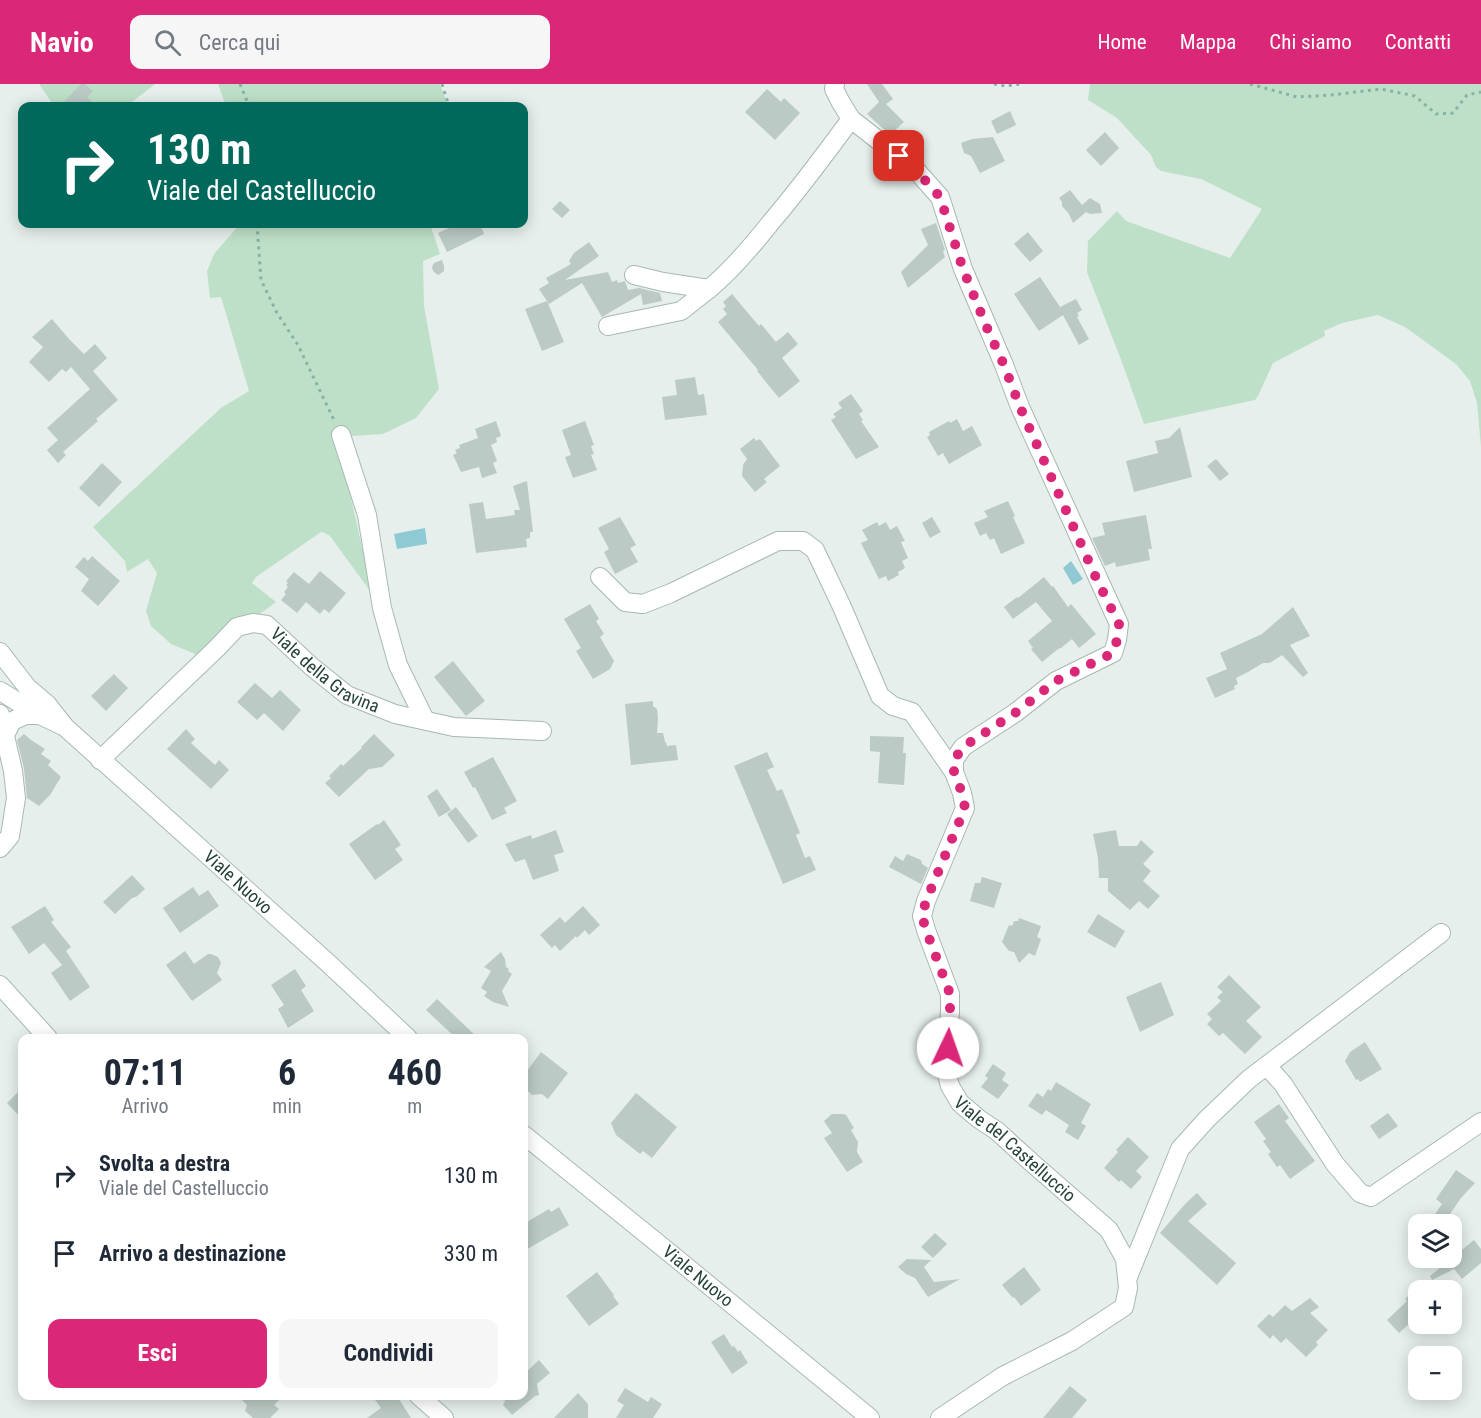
<!DOCTYPE html>
<html lang="it">
<head>
<meta charset="utf-8">
<style>
	:root { --surface:#fff; --page:#f6f6f7; --text:#1f2937; --muted:#747a83; --accent:#db2777 }
	body { margin:0; font-family:"Roboto Condensed",sans-serif; background:var(--page); color:var(--text); height:100vh; display:flex; flex-direction:column; font-size:22px; white-space:nowrap }
	* { box-sizing:border-box; margin:0 }
	p { font-size:20px; color:var(--muted) }
	.icon { flex:none; width:33px; height:33px; fill:none; stroke:currentColor; stroke-width:2; stroke-linecap:round; stroke-linejoin:round }
	.map { position:relative; flex:1; overflow:hidden }
	.drawer { position:absolute; left:18px; top:950px; width:510px; height:366px; display:flex; flex-direction:column; background:var(--surface); border-radius:12px; box-shadow:0 3px 15px #0003 }
	.drawer>* { flex:none }
	.top-card { position:absolute; left:18px; top:18px; width:510px; height:126px; border-radius:12px; box-shadow:0 3px 15px #0003; background:#00695c; color:#fff; overflow:hidden }
	.buttons { position:absolute; left:1408px; top:1130px; display:grid; gap:12px }
	.buttons a { display:grid; place-items:center; width:54px; height:54px; border-radius:12px; background:var(--surface); box-shadow:0 3px 15px #0003; font-size:30px }
	.pin { position:absolute; display:grid; place-items:center; width:51px; height:51px; color:#fff; margin:-26px; border-radius:12px; box-shadow:0 3px 9px #0006 }
	.me { position:absolute; width:66px; margin:-33px; rotate:3deg; stroke-linejoin:round; filter:drop-shadow(0 0 4px #0008) }
	.turn { display:flex; align-items:center; gap:21px; height:126px; padding:0 30px; font-size:27px }
	.turn .icon { width:78px; height:78px; stroke-width:2.5 }
	.turn b { display:block; font-size:42px; line-height:51px }
	.eta { display:flex; justify-content:space-evenly; align-items:center; height:102px; text-align:center }
	.eta b { font-size:36px; font-weight:700; line-height:42px }
	.action { display:flex; gap:12px; margin-top:auto; padding:12px 30px }
	.action a { flex:1; height:69px; border-radius:12px; background:var(--accent); color:#fff; font-size:24px; font-weight:700; line-height:69px; text-align:center }
	.action a+a { background:var(--page); color:var(--text) }
	ul { padding:0; list-style:none }
	li { display:flex; align-items:center; gap:18px; height:78px; padding:0 30px }
	li div { flex:1 }
	li b { display:block; font-size:22px }
	li em { font-style:normal }
	header { display:flex; align-items:center; gap:36px; box-sizing:border-box; height:84px; padding:0 30px; background:var(--accent); color:#fff }
	header strong { font-size:28px }
	nav { display:flex; gap:33px; margin-inline-start:auto; font-size:21px }
	.search { width:420px; height:54px; background:var(--page); display:flex; align-items:center; gap:15px; box-sizing:border-box; padding:0 21px; border-radius:12px; color:var(--muted); font-size:22px }
	.map>svg:first-child { display:block }
	.green { fill:#bfe0c8 }
	.water { fill:#8ec9d4 }
	.building { fill:#bbcac4 }
	.lines { fill:none; stroke-linecap:round; stroke-linejoin:round }
	.minor-casing { stroke:#a8b8b2; stroke-width:20 }
	.path { stroke:#86b3a5; stroke-width:3; stroke-dasharray:3 4.5; stroke-linecap:butt }
	.minor { stroke:#fff; stroke-width:18 }
	.route { stroke:#db2777; stroke-width:10; stroke-dasharray:0 18 }
	.labels { text-anchor:middle; stroke-width:5; stroke-linejoin:round; paint-order:stroke }
	.street-label { font-size:18px; fill:#24423a; stroke:#f7fbf9 }
</style>
</head>
<body>
<header>
<strong>Navio</strong>
<div class="search"><svg class="icon" aria-label="search" viewBox="0 0 24 24"><circle cx="10" cy="10" r="6"/><path d="M15 15l6 6"/></svg>Cerca qui</div>
<nav><a>Home</a><a>Mappa</a><a>Chi siamo</a><a>Contatti</a></nav>
</header>
<div class="map">
<svg width="1481" height="1334" viewBox="0 0 1481 1334">
	<rect width="100%" height="100%" fill="#e6efeb"/>
	<!-- green -->
	<path class="green" d="M39,0H155L127,22H54Z
		M218,0H440L448,22H226Z
		M1090,0H1481V363L1477,319L1470,297L1456,280L1405,243L1378,231L1342,239L1324,247L1325,252L1273,279L1258,312L1255,316L1144,340L1123,281L1087,188L1088,157L1117,127L1126,137L1230,174L1262,125L1201,95L1161,87L1156,83L1151,71L1117,34L1088,16Z
		M240,140H430L440,170L423,177L424,222L439,305L416,334L383,350L337,353L373,511L330,452L325,449L321,448L256,493L252,499L276,518L202,573L171,560L151,542L146,527L157,489L148,475L127,488L125,477L93,443L221,324L249,307L221,213L210,214L207,187L214,170Z"/>
	<!-- water -->
	<path class="water" d="M425,444L427,460L397,465L394,450Z
		M1071,477L1083,495L1073,501L1063,484Z"/>
	<!-- building -->
	<path class="building" d="M81,0H85L93,7L87,13L97,22H60Z
		M867,0H882L893,15L886,20L904,38L890,51L867,30L879,18Z
		M767,5L781,18L784,14L800,29L775,56L745,28Z
		M1010,27L1016,41L997,50L991,37Z
		M1105,48L1119,64L1101,82L1086,66Z
		M993,53L1005,77L980,89L971,72L964,69L961,59L972,55Z
		M1070,106L1082,121L1090,114L1100,120L1102,129L1090,130L1086,128L1073,139L1069,130L1062,122V118L1059,114Z
		M560,117L570,126L562,134L552,125Z
		M936,139L945,166L943,167L945,173L908,204L901,188L928,161L921,145Z
		M458,140H480L484,150L447,168L438,149Z
		M1028,148L1043,167L1030,178L1014,160Z
		M589,158L599,172L565,196L608,188L612,198L617,196L618,199L625,197L628,206L639,204L660,209L662,217L643,221L641,210L602,233L582,199L549,220L539,205L549,199L546,194L571,180L569,177L574,169Z
		M442,176L444,182V187L438,191L433,187L432,183L434,179Z
		M1040,193L1060,223L1076,215L1082,226L1077,229L1079,232L1077,233L1089,255L1079,261L1063,231L1039,247L1014,210Z
		M732,210L759,242L761,240L776,258L788,248L798,260L782,274L800,297L779,314L757,287L758,286L718,238L727,230L723,225L726,222L723,218Z
		M547,217L564,258L542,267L525,225Z
		M52,235L69,255L84,270L95,260L107,274L93,287L118,316L96,335L98,337L63,368L66,371L58,379L47,366L58,356L47,344L90,305L71,283L66,288L62,285L49,298L29,278L43,263L32,253Z
		M695,293L698,311L704,310L707,331L665,336L662,313L677,311L675,296Z
		M851,310L863,327L859,330L863,336L861,337L879,363L856,375L831,336L836,333L833,330L842,324L838,319Z
		M957,335L963,347L972,342L982,361L949,380L943,369L938,372L927,353L930,351L929,348L949,337L950,339Z
		M496,337L501,352L496,354L497,358L491,361L497,377L493,379L497,389L482,394L479,383L461,388L453,371L457,369L455,366L460,364L459,361L478,354L475,345Z
		M585,337L594,361L591,362L594,370L591,371L597,386L573,394L565,373L571,371L562,346Z
		M1180,343L1192,393L1134,408L1126,377L1158,369L1155,357L1169,354Z
		M754,354L756,357L760,355L780,382L764,395L767,398L755,408L742,392L743,381L747,375L740,365Z
		M1216,375L1229,390L1220,397L1207,382Z
		M102,379L122,398L99,423L79,404Z
		M527,397L533,448H530V454L526,455L527,463L476,469L469,420L483,418L486,435L515,431L514,426H520L513,402Z
		M1008,417L1015,432L1013,433L1025,459L1001,470L994,454L990,456L986,449L980,452L974,439L988,433L984,427Z
		M1146,431L1152,465H1148L1150,476L1116,483L1115,478L1105,482L1092,454L1105,451L1102,439Z
		M620,433L636,461L630,464L638,478L615,490L604,468L609,465L598,444Z
		M932,433L941,448L930,454L922,439Z
		M877,438L879,442L886,438L890,446L897,442L905,457L901,458L908,474L902,477L905,484L898,488L899,491L888,497L886,492L879,495L861,459L868,456L862,446Z
		M92,472L120,497L98,522L81,507L89,495L75,483L84,473L88,477Z
		M320,487L346,509L329,529L324,525L320,530L306,518L297,529L281,516L286,510L284,508L288,503L286,501L288,499L286,497L294,488L309,500Z
		M1044,493L1052,503L1053,502L1068,523L1071,520L1096,550L1079,564L1072,555L1061,564L1058,565L1042,578L1031,565L1033,564L1028,557L1052,537L1036,518L1013,535L1004,523L1017,513L1018,514Z
		M590,520L599,535L596,537L604,550L600,553L614,577L610,585L593,595L576,567L581,564L564,535Z
		M1293,523L1310,552L1290,561L1308,589L1303,593L1282,571L1273,577L1269,579H1263L1248,588L1236,594L1238,600L1234,602L1235,605L1215,614L1206,594L1227,585L1220,569L1262,550Z
		M453,577L485,617L466,632L434,593Z
		M114,590L128,604L106,627L91,612Z
		M255,599L272,614L280,606L301,626L283,647L264,629L257,636L237,618Z
		M653,617V622L657,625L658,634L657,649H663L665,658H666L667,662L676,661L678,676L631,681L625,620Z
		M186,645L195,655L191,659L215,681L219,676L229,686L211,705L167,665Z
		M24,650L31,656L45,665L41,670L51,677L48,681L61,693L50,711L39,722L27,714L24,685L17,656Z
		M374,650L395,671L382,683L369,685L339,713L325,699L331,694L329,692L341,680L343,682L362,664L361,663Z
		M870,652L904,653L903,669H906L904,701L878,699L880,668L870,667Z
		M767,668L774,683L767,686L777,707L782,705L800,749L796,751L805,774L810,772L816,786L783,800L734,682Z
		M493,673L517,717L504,724L507,729L492,736L475,703L473,704L464,688Z
		M437,705L451,726L439,733L427,712Z
		M456,723L478,752L468,759L447,730Z
		M384,736L401,761L395,765L403,776L375,796L349,760L377,740L378,741Z
		M556,746L564,768L554,771L559,787L533,796L525,775L515,778L505,760L531,751L532,755Z
		M1116,746L1119,762H1137L1141,756L1154,768L1143,780L1151,787L1143,797L1160,812L1148,825L1139,817L1130,826L1108,807V794H1099L1098,774L1093,750Z
		M907,770L921,776L922,780L928,784L921,800L889,783L895,772L903,777Z
		M132,791L145,805L136,813L132,814L115,830L103,818Z
		M982,793L1002,799L994,824L970,817L975,799H980Z
		M193,803L199,812L208,806L219,822L180,849L163,824Z
		M45,822L54,836L51,838L71,863L66,867L90,903L70,917L51,889L62,881L44,859L29,870L11,843Z
		M583,822L600,841L589,851L585,846L577,854L576,852L560,867L555,861L552,864L540,851L560,833L565,839Z
		M1098,830L1125,847L1115,864L1087,848Z
		M1019,834L1041,842L1037,853L1041,855L1035,872L1029,869L1019,879L1014,868L1009,867L1002,858L1009,841L1012,842L1014,837H1018Z
		M185,867L194,880L208,870H211L218,873L221,879L217,889L222,896L192,917L166,881Z
		M501,868L505,875L506,883L509,885L508,887L512,890L502,907L509,923L493,918L484,912L487,908L481,904L491,887L484,883Z
		M295,885L306,902L301,906L314,927L288,944L278,925L284,921L271,901Z
		M1229,891L1261,923L1246,937L1262,953L1245,970L1223,949L1219,952L1207,940L1212,935L1207,930L1221,917L1217,913L1223,908L1217,903Z
		M1161,898L1174,931L1140,948L1126,913Z
		M437,915L457,934L478,954H456L426,926Z
		M1365,958L1382,985L1360,998L1358,995L1356,996L1345,977L1350,968Z
		M541,968L568,989L548,1015L542,1010L532,1011L528,1007V998L524,995V991Z
		M993,980L1006,989L1002,996L1009,1001L998,1015L981,1003L988,994L985,992Z
		M1056,998L1091,1020L1081,1039L1086,1042L1078,1056L1065,1048L1069,1041L1046,1026L1042,1031L1028,1022L1037,1009L1043,1013L1048,1005L1051,1007Z
		M22,1004V1035L7,1019Z
		M636,1009L677,1043L652,1074L643,1067L640,1070L616,1051L611,1039Z
		M1279,1020L1289,1034L1285,1037L1315,1077L1290,1095L1280,1081L1277,1083L1268,1070L1271,1068L1263,1057L1266,1055L1254,1038Z
		M1388,1029L1398,1042L1379,1055L1370,1042Z
		M832,1030H843L846,1031L854,1044L851,1046L858,1058L857,1068L863,1078L847,1088L824,1054L832,1049L824,1037Z
		M1128,1053L1149,1073L1136,1087L1142,1093L1131,1105L1121,1096L1119,1098L1104,1084L1118,1068L1116,1066Z
		M1456,1086L1475,1099L1461,1114L1443,1140L1433,1133L1442,1120L1436,1115Z
		M1197,1109L1207,1120L1188,1137L1236,1179L1217,1201L1160,1149L1186,1119Z
		M559,1123L569,1141L524,1167V1142L528,1140L527,1138L549,1125L551,1128Z
		M935,1149L947,1160L933,1174L921,1163Z
		M1474,1156L1481,1165V1179L1462,1195L1454,1185L1432,1196L1430,1192Z
		M907,1175L931,1176L924,1183L934,1198L960,1195L928,1213L915,1194L906,1190L898,1183Z
		M1024,1183L1041,1206L1021,1222L1014,1213L1013,1214L1002,1201Z
		M597,1188L614,1211L613,1212L619,1220L589,1242L566,1212Z
		M1419,1203V1231L1399,1249L1387,1236L1407,1217L1405,1215Z
		M1310,1214L1319,1223L1310,1229L1328,1246L1316,1258L1318,1261L1306,1273L1286,1254L1281,1259L1273,1251L1270,1255L1257,1242L1269,1230L1273,1233L1285,1221L1292,1227Z
		M724,1250L732,1263L734,1262L738,1268L740,1266L748,1279L732,1290L711,1258Z
		M539,1276L550,1289L537,1300L539,1311L535,1312L512,1331L503,1321L505,1317L503,1311H524V1290Z
		M1070,1302L1087,1316L1072,1334H1043Z
		M625,1304L648,1318L651,1313L662,1320L653,1334H616L624,1321L617,1317Z
		M578,1309L588,1320V1334H554Z
		M237,1311H284L274,1321L279,1325L270,1334H253L245,1327L247,1321Z
		M383,1311H387L391,1316L397,1312L411,1334H367L381,1324L375,1316Z"/>
	<g class="lines">
		<!-- minor casing -->
		<g class="minor-casing">
			<g id="minor">
				<path id="s1" d="M835,0L834,5L840,17L851,35L915,85L940,113L963,185L1004,281L1020,323L1119,540L1117,556L1113,569L1056,597L1015,629L963,663L954,676V688L962,709L965,724L926,817L922,832L926,846L950,910V927L946,986L950,1002L960,1019L979,1035L997,1047L1031,1078L1109,1146L1125,1175L1128,1204L1124,1223L1072,1257L1003,1292L940,1334"/>
				<path d="M634,191L663,198L709,205C733,185 753,161 772,137C800,104 826,69 851,35"/>
				<path d="M608,242L681,227L709,205"/>
				<path d="M341,351L367,431L382,524L398,581L425,636"/>
				<path d="M600,493L625,518L643,520L671,509L778,457H803L815,466L842,523L880,612L893,622L912,628L954,688"/>
				<path id="s2" d="M0,568L27,603L47,620L65,643L328,879L408,954"/>
				<path d="M0,607L39,631"/>
				<path d="M0,630L13,687L16,714L10,752L0,764"/>
				<path d="M5,651L12,637L26,631H40L61,641"/>
				<path id="s3" d="M100,676L217,564L237,543L253,539L267,541L312,583L347,611L395,630L454,643L542,647"/>
				<path d="M0,901L48,954"/>
				<path d="M1267,982L1283,1000L1335,1080L1360,1109L1371,1113L1481,1038"/>
				<path id="s4" d="M524,1051L671,1170L870,1334"/>
				<path d="M1128,1193L1180,1065L1207,1035L1249,995L1441,849"/>
				<path d="M418,1311L444,1334"/>
			</g>
		</g>
		<!-- path -->
		<path class="path" d="M240,0L249,22
			M442,0L449,22
			M994,0L1005,2L1021,0
			M1250,0L1297,13L1331,11L1381,5L1415,12L1436,30L1453,29L1467,11L1481,8
			M257,140L261,196L277,229L298,261L335,338"/>
		<!-- minor -->
		<use href="#minor" class="minor"/>
	</g>
	<g class="lines">
		<!-- route -->
		<path class="route" d="M899,72L915,85L940,113L963,185L987,244L1004,281L1020,323L1097,496L1119,540L1117,556L1113,569L1056,597L1015,629L963,663L954,676V688L962,709L965,724L926,817L922,832L926,846L950,910V927L948,964"/>
	</g>
	<g class="labels">
		<!-- street labels -->
		<g class="street-label">
			<text dy="6" stroke="none"><textPath href="#s3" startOffset="296">Viale della Gravina</textPath></text>
			<text dy="6" stroke="none"><textPath href="#s2" startOffset="332">Viale Nuovo</textPath></text>
			<text dy="6" stroke="none"><textPath href="#s1" startOffset="1278">Viale del Castelluccio</textPath></text>
			<text dy="6" stroke="none"><textPath href="#s4" startOffset="224">Viale Nuovo</textPath></text>
		</g>
	</g>
</svg>
<div class="buttons">
<a><svg class="icon" aria-label="layers" viewBox="0 0 24 24"><path d="M12 4l9 5-9 5-9-5zM3 14l9 5 9-5"/></svg></a>
<a>+</a>
<a>−</a>
</div>
<div class="pin" style="left:899px;top:72px;background:#d93025"><svg class="icon" aria-label="arrive" viewBox="0 0 24 24"><path d="M6 21V4h12l-3 4 3 4H6"/></svg></div>
<svg class="me" style="left:948px;top:964px" viewBox="-20 -20 40 40"><circle r="19" fill="#fff"/><path d="M0-13L10 11 0 6-10 11z" fill="#db2777"/></svg>
<div class="top-card">
<div class="turn"><svg class="icon" aria-label="right" viewBox="0 0 24 24"><path d="M7 20v-9h11M14 6l5 5-5 5"/></svg><div><b>130 m</b>Viale del Castelluccio</div></div>
</div>
<section class="drawer">
<div class="eta">
<div><b>07:11</b><p>Arrivo</p></div>
<div><b>6</b><p>min</p></div>
<div><b>460</b><p>m</p></div>
</div>
<ul>
<li><svg class="icon" aria-label="right" viewBox="0 0 24 24"><path d="M7 20v-9h11M14 6l5 5-5 5"/></svg><div><b>Svolta a destra</b><p>Viale del Castelluccio</p></div><em>130 m</em></li>
<li><svg class="icon" aria-label="arrive" viewBox="0 0 24 24"><path d="M6 21V4h12l-3 4 3 4H6"/></svg><div><b>Arrivo a destinazione</b></div><em>330 m</em></li>
</ul>
<div class="action"><a>Esci</a><a>Condividi</a></div>
</section>
</div>
</body>
</html>
